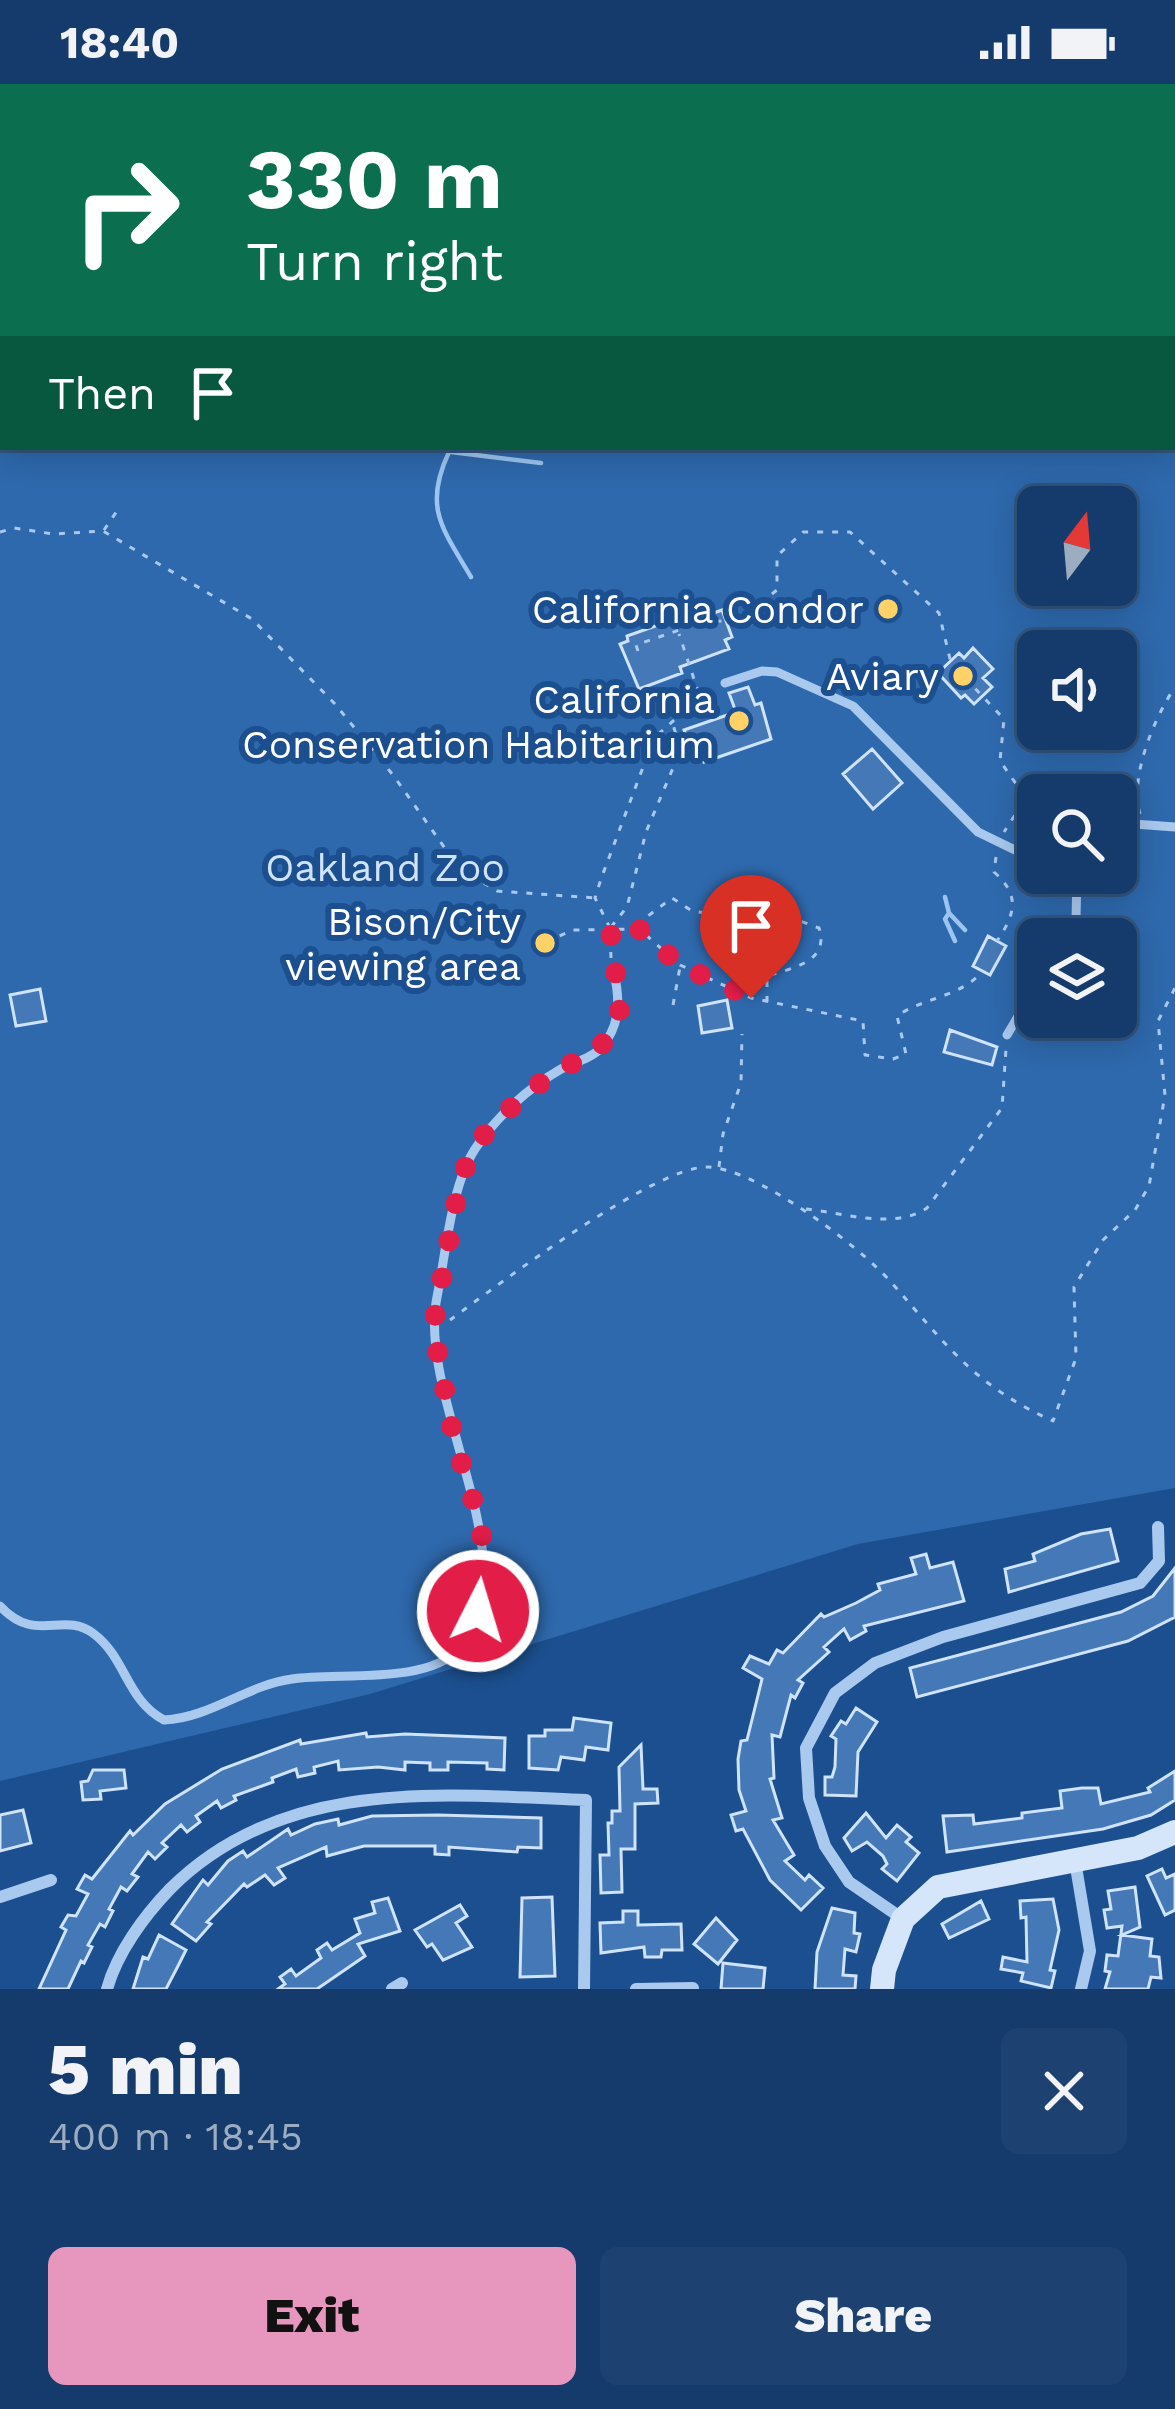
<!DOCTYPE html>
<html lang="en">
<head>
<meta charset="utf-8">
<style>
	:root { --surface:#143b6b; --page:#1d4271; --text:#f1f3f6; --muted:#9dadc1; --line:#33557e; --accent:#e797bd }
	body { margin:0; font-family:"Work Sans",sans-serif; background:var(--page); color:var(--text); height:100vh; display:flex; flex-direction:column; font-size:45px; white-space:nowrap }
	* { box-sizing:border-box; margin:0 }
	p { font-size:39px; color:var(--muted) }
	.icon { flex:none; width:66px; height:66px; fill:none; stroke:currentColor; stroke-width:2; stroke-linecap:round; stroke-linejoin:round }
	.map { position:relative; height:1905px; overflow:hidden }
	.sheet { display:flex; flex-direction:column; background:var(--surface); flex:1 }
	.sheet>* { flex:none }
	.guide { position:absolute; left:0px; top:0px; width:1176px; height:366px; box-shadow:0 6px 30px #0003,0 0 0 3px var(--line); background:#0b6e4f; color:#fff; overflow:hidden }
	.needle { width:78px; rotate:16deg }
	.buttons { position:absolute; left:1017px; top:402px; display:grid; gap:24px }
	.buttons a { display:grid; place-items:center; width:120px; height:120px; border-radius:18px; background:var(--surface); box-shadow:0 6px 30px #0003,0 0 0 3px var(--line); font-size:60px }
	.pin { position:absolute; display:grid; place-items:center; width:102px; height:102px; color:#fff; margin:-123px -51px; border-radius:50% 50% 50% 0; rotate:-45deg; box-shadow:0 0 12px #0007 }
	.pin .icon { rotate:45deg }
	.me { position:absolute; width:132px; margin:-66px; rotate:5deg; stroke-linejoin:round; filter:drop-shadow(0 0 9px #0008) }
	.turn { display:flex; align-items:center; gap:42px; height:252px; padding:0 48px; font-size:54px }
	.turn .icon { width:156px; height:156px; stroke-width:2.5 }
	.turn b { display:block; font-size:84px; line-height:102px }
	.then { display:flex; align-items:center; height:114px; padding:0 48px; background:#0003; gap:24px; font-size:45px }
	.round { display:grid; place-items:center; flex:none; width:126px; height:126px; border-radius:18px; background:var(--page) }
	.head { display:flex; align-items:center; justify-content:space-between; height:204px; padding:0 48px }
	h1 { font-size:72px; font-weight:800; line-height:90px }
	.primary-button { display:flex; gap:24px; margin-top:auto; padding:24px 48px }
	.primary-button a { flex:1; height:138px; border-radius:18px; background:var(--accent); color:#111; font-size:48px; font-weight:800; line-height:138px; text-align:center }
	.primary-button a+a { background:var(--page); color:var(--text) }
	.status { display:flex; justify-content:space-between; align-items:center; height:84px; padding:0 60px; background:var(--surface); direction:ltr }
	.status svg { height:33px; fill:currentColor }
	.map>svg:first-child { display:block }
	.green { fill:#2e69ad; fill-rule:evenodd }
	.lines { fill:none; stroke-linecap:round; stroke-linejoin:round }
	.stream { stroke:#9cc4f0; stroke-width:4.5 }
	.building { fill:#4478b7; stroke:#cfe3fa; stroke-width:3 }
	.path { stroke:#a9c9ee; stroke-width:3; stroke-dasharray:6 9; stroke-linecap:butt }
	.lane { stroke:#a9c9ee; stroke-width:9 }
	.street { stroke:#a9c9ee; stroke-width:12 }
	.secondary { stroke:#d6e6fa; stroke-width:24 }
	.route { stroke:#e11d48; stroke-width:21; stroke-dasharray:0 37.8 }
	.poi-dot { fill:#ffd166; stroke:#1b4f8f; stroke-width:4.5 }
	.labels { text-anchor:middle; stroke-width:12; stroke-linejoin:round; paint-order:stroke }
	.poi-label { font-size:39px; fill:#fff; stroke:#1b4f8f; text-anchor:end }
	.park-label { font-size:39px; fill:#cfe3fa; stroke:#1b4f8f }
</style>
</head>
<body>
<div class="status"><b>18:40</b><svg viewBox="0 0 49 12"><path d="M0 12V9h3v3zM5 12V6h3v6zM10 12V3h3v9zM15 12V0h3v12zM26 1h20v11H26zM47 4h2v5h-2z"/></svg></div>
<div class="map">
<svg width="1175" height="1905" viewBox="0 0 1175 1905">
	<rect width="100%" height="100%" fill="#1b4f8f"/>
	<!-- green -->
	<path class="green" d="M0,0H978L3,3V363H1173L1175,221V1404L858,1460L370,1610L0,1697ZM1038,423H1116V501H1038ZM1038,567H1116V645H1038ZM1038,711H1116V789H1038ZM1038,855H1116V933H1038Z"/>
	<g class="lines">
		<!-- stream -->
		<path class="stream" d="M34,0L37,3
			M940,0L942,3
			M445,363L449,368C423,423 442,444 471,493
			M451,368L541,379
			M945,813L949,829L965,846
			M949,829L945,835L955,857"/>
	</g>
	<!-- building -->
	<path class="building" d="M722,526L732,553L725,556L729,565L680,583L682,589L639,605L620,560L628,557L627,552L695,528L697,535Z
		M973,564L993,585L983,594L992,603L974,620L965,611L961,614L938,589L959,569L964,574Z
		M748,603L755,621L761,619L771,655L704,678L702,673L695,676L684,646L736,628L729,609Z
		M872,665L902,699L873,725L843,690Z
		M988,852L1006,862L990,891L973,882Z
		M40,905L46,937L16,942L10,911Z
		M727,916L732,944L702,949L698,922Z
		M950,946L997,963L992,981L944,968Z
		M1110,1445L1118,1477L1009,1508L1005,1485L1035,1477L1033,1470L1081,1450Z
		M926,1470L930,1484L953,1478L964,1517L864,1542L866,1547L850,1556L844,1545L824,1563L829,1568L798,1596L803,1599L795,1614L791,1611L780,1653L772,1651L774,1694L770,1695L782,1734L773,1736L794,1771L785,1777L805,1796L809,1791L823,1804L801,1826L770,1796L743,1745L736,1747L731,1731L746,1727L739,1706L738,1675L741,1657L747,1656L762,1595L743,1584L750,1572L769,1580L777,1566L783,1569L821,1530L824,1533L856,1519L880,1506L878,1500L916,1490L911,1474Z
		M1175,1484V1533L1128,1557L917,1613L910,1584L1121,1528L1153,1512Z
		M856,1624L877,1638L858,1668L856,1712L825,1711V1693H832L835,1683L836,1655L831,1652L841,1637L846,1640Z
		M574,1634L611,1639L608,1666L586,1663L584,1676L561,1673L558,1686L529,1684V1652H545V1646H572Z
		M366,1649L367,1653L405,1650L505,1654L504,1686L487,1685V1679L448,1678V1686H430V1679L405,1678V1686L378,1683L339,1686L338,1677L314,1683L315,1689L298,1693L296,1685L272,1694L273,1698L234,1712L236,1716L221,1724L217,1717L196,1732L200,1738L187,1748L181,1741L162,1759L167,1763L155,1775L148,1768L132,1790L138,1793L127,1807L121,1803L109,1825L113,1827L105,1843L100,1840L88,1861L92,1863L84,1879L81,1877L68,1905H39L66,1846L61,1843L68,1831L76,1832L88,1810L77,1805L85,1791L92,1795L130,1747L133,1751L165,1720L222,1685L300,1656L301,1660Z
		M641,1661L643,1705H657L658,1719L635,1720V1765H621L622,1808L601,1809L600,1771H609L608,1739H612V1727H620L619,1683Z
		M93,1686H124L126,1704L100,1707L101,1715L83,1716L81,1698L88,1697Z
		M1175,1687V1716L1151,1731L1103,1745L947,1768L943,1732L973,1731L974,1740L1022,1734V1729L1062,1724L1060,1707L1082,1704H1098L1101,1720L1150,1708L1148,1704Z
		M23,1726L31,1759L0,1767V1731Z
		M866,1729L886,1754L897,1741L911,1753L906,1758L919,1769L897,1797L882,1785L887,1780L883,1772L867,1758L852,1767L844,1754Z
		M438,1731L541,1734V1764L518,1763L517,1768L449,1763V1771L435,1770V1762H364L327,1772L326,1763L278,1784L285,1794L274,1801L265,1791L247,1803L244,1800L207,1838L211,1840L196,1857L172,1840L203,1796L208,1801L228,1777L243,1767L247,1773L288,1745L291,1751L315,1740L338,1735L339,1741L372,1732Z
		M1162,1785L1166,1794L1175,1790V1826L1165,1831L1147,1792Z
		M1135,1803L1140,1843L1122,1851L1152,1855L1150,1872L1159,1873L1161,1894L1151,1893L1148,1905H1105L1110,1888L1105,1887L1107,1871L1118,1872L1122,1842L1107,1844L1104,1826L1111,1825L1108,1807Z
		M552,1813L555,1892L520,1893L522,1814Z
		M388,1814L400,1847L358,1860L365,1872L317,1905H278L285,1900L280,1893L291,1885L296,1892L321,1874L317,1866L327,1859L332,1866L360,1849L355,1835L375,1829L372,1818Z
		M1053,1815L1059,1846L1050,1886L1055,1887L1051,1904L1021,1897L1023,1889L1001,1885L1003,1873L1027,1878L1026,1833L1021,1834L1020,1817Z
		M981,1817L989,1835L949,1854L942,1840Z
		M460,1821L467,1832L456,1839L472,1863L443,1876L432,1860L427,1863L415,1846Z
		M832,1824L855,1829L854,1849L860,1850L856,1868L845,1865L843,1891L856,1892L855,1905H815L817,1868Z
		M623,1827H638V1841L681,1840L682,1866H662L661,1873H645L644,1863L601,1869L600,1839L623,1838Z
		M716,1834L737,1856L718,1880L694,1860Z
		M159,1851L186,1866L178,1882L166,1905H133L143,1873L148,1875Z
		M723,1879L765,1884L763,1905H721Z"/>
	<g class="lines">
		<!-- path -->
		<path class="path" d="M1173,57L1175,54
			M1173,217L1175,218
			M104,446L119,424
			M0,448L14,444L53,450L103,447L252,535L335,620L393,691L454,777L474,793L497,807L595,814
			M638,567L636,561L708,536L751,540L753,525L777,506V472L803,448H850L939,529L951,579L1004,635L1000,677L1026,714L1004,748
			M1140,730C1129,694 1154,634 1175,603
			M996,773L994,788C1020,811 1016,829 997,857
			M611,843L627,823L646,748L681,665L673,641
			M639,843L644,835L672,814L692,827L772,838
			M546,858L573,846L639,845L680,881L751,914L863,937L865,971L893,975L906,970L897,932C922,914 964,912 982,887
			M611,874L610,844L595,814L601,795L654,654L700,613L679,550
			M767,918V892C792,884 830,878 819,844L800,837
			M673,921L680,883
			M719,1083L723,1050L741,999L742,950
			M806,1125C843,1129 895,1146 927,1124L1002,1024L1006,965
			M450,1236C498,1201 653,1083 707,1083C754,1083 858,1161 890,1197C946,1260 973,1301 1053,1337L1076,1274L1074,1203L1103,1156L1135,1126L1149,1102L1165,1011L1158,937L1175,904"/>
		<!-- lane -->
		<path class="lane" d="M725,599L762,587L777,588L853,622L978,748L1019,768L1038,770
			M1116,746L1134,740L1175,743
			M1065,855L1076,836L1077,789
			M1007,951L1038,899
			M0,1522C36,1561 63,1526 94,1550C126,1574 127,1617 164,1636C210,1634 247,1601 292,1595C338,1588 426,1601 459,1565C533,1482 416,1315 437,1213C446,1169 451,1102 475,1065C496,1033 528,1004 561,985C573,979 592,974 601,964C621,941 620,916 614,888"/>
		<!-- street -->
		<path class="street" d="M1075,1777L1090,1867L1081,1905
			M0,1813L51,1796
			M903,1835L849,1798L825,1762L809,1714L806,1664L835,1609L875,1579L943,1553L1140,1499L1159,1477L1158,1443
			M107,1905C117,1869 144,1832 170,1805C282,1693 440,1710 586,1716L584,1905
			M392,1905L402,1899
			M636,1905L693,1904"/>
		<!-- secondary -->
		<path class="secondary" d="M882,1905L884,1886L903,1835L938,1803L1138,1764L1175,1748"/>
	</g>
	<g class="lines">
		<!-- route -->
		<path class="route" d="M478,1527L483,1469L481,1442L454,1355L433,1243L461,1091L486,1048L525,1010L559,986L599,966L619,931L620,921L610,844L639,845L680,881L751,914"/>
	</g>
	<!-- markers -->
	<g class="poi-dot">
		<circle cx="888" cy="525" r="12"/>
		<circle cx="963" cy="592" r="12"/>
		<circle cx="739" cy="637" r="12"/>
		<circle cx="545" cy="859" r="12"/>
	</g>
	<g class="labels">
		<!-- poi labels -->
		<g class="poi-label">
			<text x="864" y="539">California Condor</text>
			<text x="939" y="606">Aviary</text>
			<text x="715" y="629">California<tspan x="715" dy="45">Conservation Habitarium</tspan></text>
			<text x="521" y="851">Bison/City<tspan x="521" dy="45">viewing area</tspan></text>
		</g>
		<!-- park labels -->
		<g class="park-label">
			<text x="385" y="797">Oakland Zoo</text>
		</g>
	</g>
</svg>
<div class="buttons">
<a><svg class="needle" viewBox="-14 -14 28 28"><path d="M0-13l5 13h-10z" fill="#e53935"/><path d="M0 13l5-13h-10z" fill="#9dadc1"/></svg></a>
<a><svg class="icon" aria-label="sound" viewBox="0 0 24 24"><path d="M4 9h4l5-4v14l-5-4H4zM17 9q2 3 0 6"/></svg></a>
<a><svg class="icon" aria-label="search" viewBox="0 0 24 24"><circle cx="10" cy="10" r="6"/><path d="M15 15l6 6"/></svg></a>
<a><svg class="icon" aria-label="layers" viewBox="0 0 24 24"><path d="M12 4l9 5-9 5-9-5zM3 14l9 5 9-5"/></svg></a>
</div>
<div class="pin" style="left:751px;top:914px;background:#d93025"><svg class="icon" aria-label="arrive" viewBox="0 0 24 24"><path d="M6 21V4h12l-3 4 3 4H6"/></svg></div>
<svg class="me" style="left:478px;top:1527px" viewBox="-20 -20 40 40"><circle r="17" fill="#e11d48" stroke="#fff" stroke-width="3"/><path d="M0-11L8 9 0 5-8 9z" fill="#fff"/></svg>
<div class="guide">
<div class="turn"><svg class="icon" aria-label="right" viewBox="0 0 24 24"><path d="M7 20v-9h11M14 6l5 5-5 5"/></svg><div><b>330 m</b>Turn right</div></div>
<div class="then">Then<svg class="icon" aria-label="arrive" viewBox="0 0 24 24"><path d="M6 21V4h12l-3 4 3 4H6"/></svg></div>
</div>
</div>
<section class="sheet">
<div class="head"><div><h1>5 min</h1><p>400 m · 18:45</p></div><a class="round"><svg class="icon" aria-label="close" viewBox="0 0 24 24"><path d="M6 6l12 12M18 6L6 18"/></svg></a></div>
<div class="primary-button"><a>Exit</a><a>Share</a></div>
</section>
</body>
</html>
